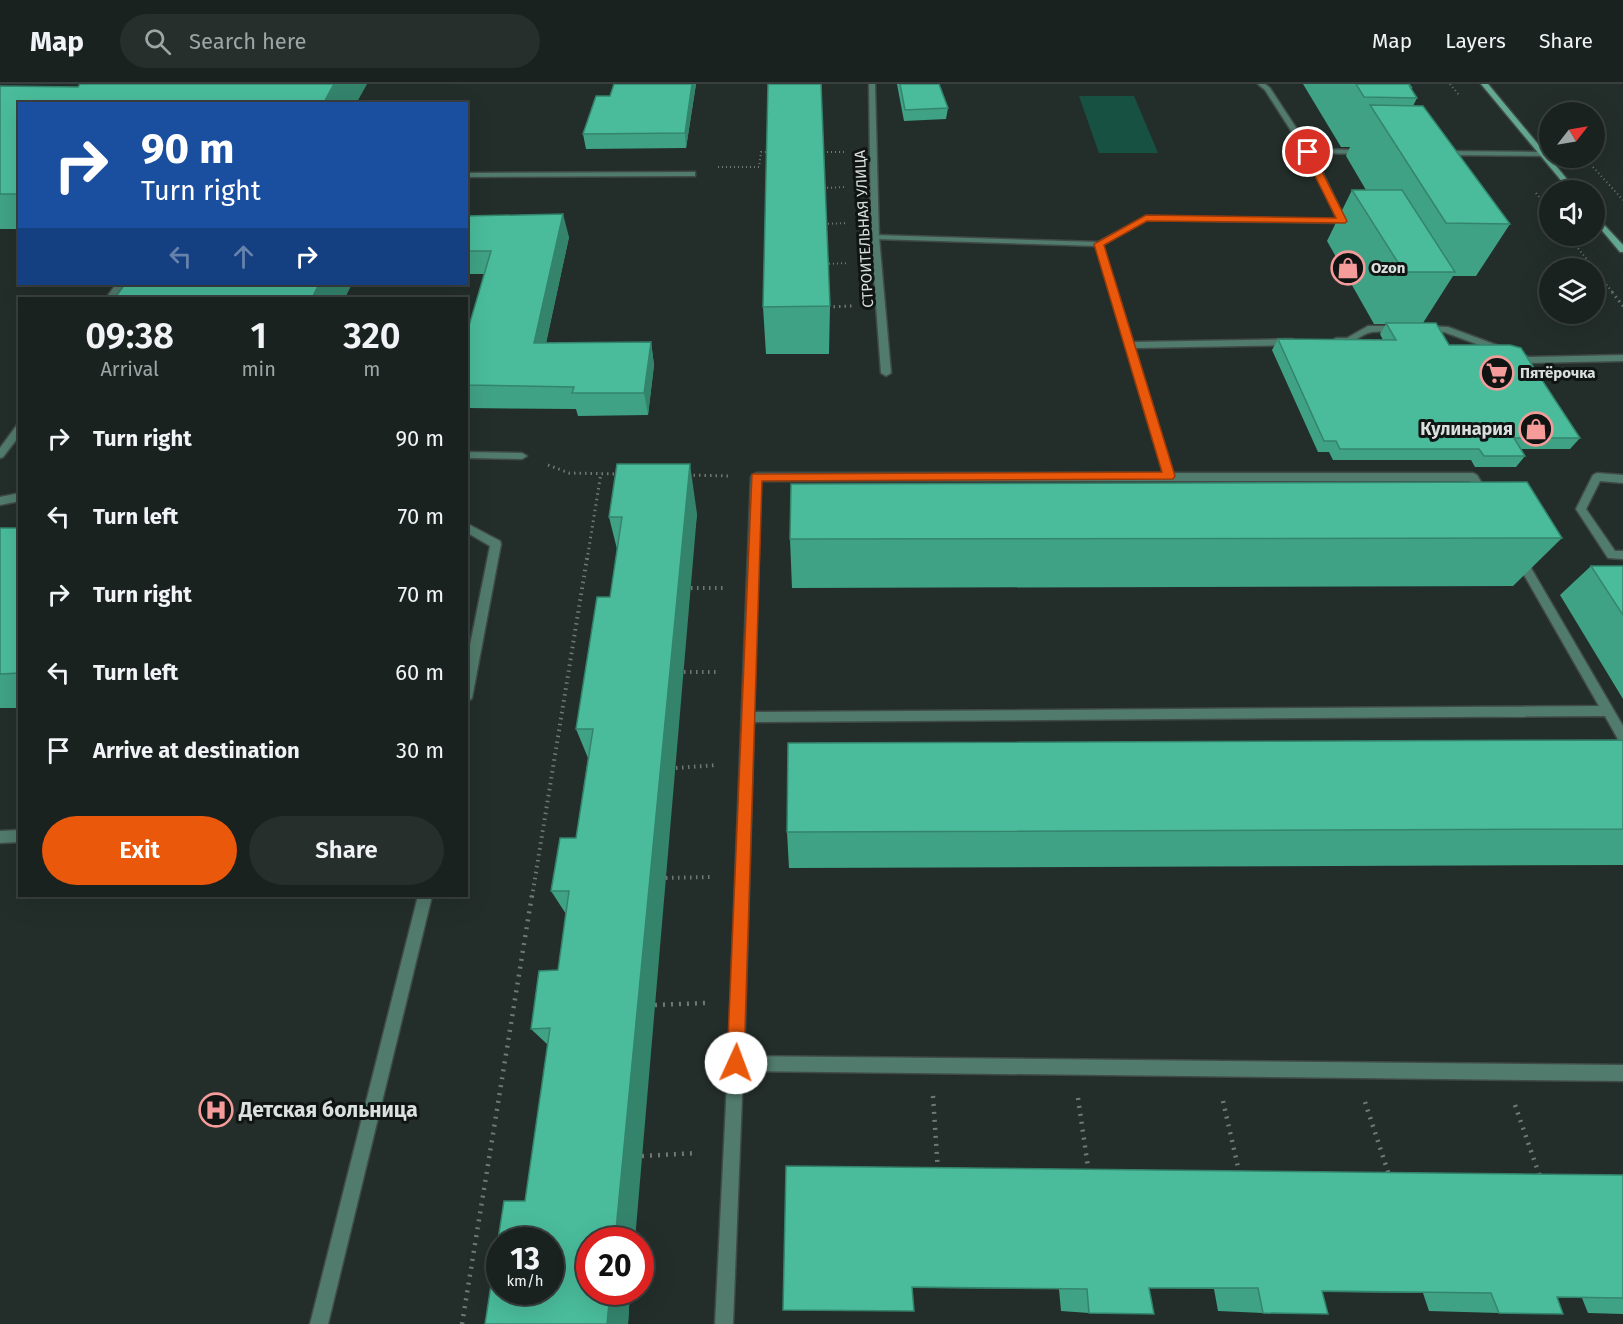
<!DOCTYPE html>
<html lang="en">
<head>
<meta charset="utf-8">
<style>
	:root { --surface:#1a2220; --page:#272f2d; --text:#f1f3f6; --muted:#9fa4a5; --line:#383f3e; --accent:#ea580c }
	body { margin:0; font-family:"Fira Sans",sans-serif; background:var(--page); color:var(--text); height:100vh; display:flex; flex-direction:column; font-size:22px; white-space:nowrap }
	* { box-sizing:border-box; margin:0 }
	p { font-size:20px; color:var(--muted) }
	.icon { flex:none; width:33px; height:33px; fill:none; stroke:currentColor; stroke-width:2; stroke-linecap:round; stroke-linejoin:round }
	.map { position:relative; flex:1; overflow:hidden }
	.side { position:absolute; left:18px; top:213px; width:450px; height:600px; display:flex; flex-direction:column; background:var(--surface); border-radius:0px; box-shadow:0 6px 24px #0002,0 0 0 2px var(--line) }
	.side>* { flex:none }
	.top-card { position:absolute; left:18px; top:18px; width:450px; height:183px; border-radius:0px; box-shadow:0 6px 24px #0002,0 0 0 2px var(--line); background:#1a4fa0; color:#fff; overflow:hidden }
	.needle { width:39px; rotate:59deg }
	.controls { position:absolute; left:1539px; top:18px; display:grid; gap:12px }
	.controls a { display:grid; place-items:center; width:66px; height:66px; border-radius:50%; background:var(--surface); box-shadow:0 6px 24px #0002,0 0 0 2px var(--line); font-size:30px }
	.speed { position:absolute; left:486px; top:1143px; display:flex; gap:12px; font-size:30px; font-weight:700; text-align:center }
	.speed>* { display:grid; place-content:center; width:78px; height:78px; border-radius:50%; background:var(--surface); box-shadow:0 6px 24px #0002,0 0 0 2px var(--line); line-height:1 }
	.speed small { font-size:15px; font-weight:400 }
	.speed .limit { border:9px solid #d22; background:#fff; color:#111 }
	.pin { position:absolute; display:grid; place-items:center; width:51px; height:51px; color:#fff; margin:-26px; border:3px solid #fff; border-radius:50%; box-shadow:0 2px 6px #0007 }
	.me { position:absolute; width:66px; margin:-33px; rotate:2deg; stroke-linejoin:round; filter:drop-shadow(0 0 4px #0008) }
	.turn { display:flex; align-items:center; gap:21px; height:126px; padding:0 24px; font-size:27px }
	.turn .icon { width:78px; height:78px; stroke-width:2.5 }
	.turn b { display:block; font-size:42px; line-height:51px }
	.lanes { display:flex; align-items:center; height:57px; padding:0 24px; background:#0003; justify-content:center; gap:30px; direction:ltr }
	.lanes .off { opacity:.35 }
	.eta { display:flex; justify-content:space-evenly; align-items:center; height:102px; text-align:center }
	.eta b { font-size:36px; font-weight:600; line-height:42px }
	.primary-button { display:flex; gap:12px; margin-top:auto; padding:12px 24px }
	.primary-button a { flex:1; height:69px; border-radius:36px; background:var(--accent); color:#fff; font-size:24px; font-weight:600; line-height:69px; text-align:center }
	.primary-button a+a { background:var(--page); color:var(--text) }
	ul { padding:0; list-style:none }
	li { display:flex; align-items:center; gap:18px; height:78px; padding:0 24px }
	li div { flex:1 }
	li b { display:block; font-size:22px }
	li em { font-style:normal }
	header { display:flex; align-items:center; gap:36px; box-sizing:border-box; height:84px; padding:0 30px; background:var(--surface); border-bottom:2px solid var(--line) }
	header strong { font-size:28px }
	nav { display:flex; gap:33px; margin-inline-start:auto; font-size:21px }
	.search { width:420px; height:54px; background:var(--page); display:flex; align-items:center; gap:15px; box-sizing:border-box; padding:0 21px; border-radius:33px; color:var(--muted); font-size:22px }
	.map>svg:first-child { display:block }
	.green { fill:#175141 }
	.lines { fill:none; stroke-linecap:round; stroke-linejoin:round }
	.lane-casing { stroke:#404a47; stroke-width:3 }
	.street-casing { stroke:#404a47; stroke-width:3 }
	.secondary-casing { stroke:#404a47; stroke-width:3 }
	.path-far3 { stroke:#6e7874; stroke-width:2; stroke-dasharray:1 3; stroke-linecap:butt }
	.path-far2 { stroke:#6e7874; stroke-width:3; stroke-dasharray:1.5 4; stroke-linecap:butt }
	.path-far1 { stroke:#6e7874; stroke-width:4; stroke-dasharray:1.5 4.5; stroke-linecap:butt }
	.path { stroke:#6e7874; stroke-width:4.5; stroke-dasharray:2 6; stroke-linecap:butt }
	.lane { fill:#517b6c; fill-rule:evenodd }
	.street { fill:#517b6c; fill-rule:evenodd }
	.secondary { fill:#63a891; fill-rule:evenodd }
	.wall { fill:#40a285 }
	.shaded-wall { fill:#34846c }
	.building { fill:#4abc9b; stroke:#34846c; stroke-width:1.5; fill-rule:evenodd }
	.route { fill:#ea580c; stroke:#983908; stroke-width:1.5 }
	.labels { text-anchor:middle; stroke-width:6; stroke-linejoin:round; paint-order:stroke }
	.far-street-label { font-size:15px; fill:#d9e0dd; stroke:#101513 }
	.far-poi-label { font-size:15px; font-weight:bold; fill:#d9e0dd; stroke:#101513; text-anchor:start }
	.poi-label { font-size:18px; font-weight:bold; fill:#d9e0dd; stroke:#101513; text-anchor:end }
	.near-poi-label { font-size:21px; font-weight:bold; fill:#d9e0dd; stroke:#101513; text-anchor:start }
</style>
</head>
<body>
<header>
<strong>Map</strong>
<div class="search"><svg class="icon" aria-label="search" viewBox="0 0 24 24"><circle cx="10" cy="10" r="6"/><path d="M15 15l6 6"/></svg>Search here</div>
<nav><a>Map</a><a>Layers</a><a>Share</a></nav>
</header>
<div class="map">
<svg width="1623" height="1240" viewBox="0 0 1623 1240">
	<rect width="100%" height="100%" fill="#232e2a"/>
	<!-- green -->
	<path class="green" d="M1079,12H1134L1158,69H1099Z"/>
	<g class="lines">
		<!-- lane casing -->
		<g class="lane-casing">
			<path id="lane" d="M1258,0H1265L1270,4L1310,65L1364,66L1368,68L1364,70L1313,69L1346,137L1345,139L1147,136L1103,161L1133,258L1292,255L1296,258L1292,261L1135,264L1173,389H1473L1477,391L1490,413L1489,416H1481L1470,397H761L754,628L1599,622L1515,475L1520,471L1524,472L1623,642V658L1619,657L1605,632L754,638L744,972L1623,981V997L743,987L733,1240H715L728,979L751,393L756,389H1163L1096,162L875,155L871,153L875,151L1098,158L1146,132L1337,135L1304,67L1265,6Z
				M1439,67L1542,68L1546,70L1542,72L1442,71H1439Z
				M695,88V92H692L466,93V89Z
				M1368,242H1397L1401,245C1393,250 1382,246 1372,248C1358,250 1348,268 1332,257L1336,254H1347Z
				M1423,242L1448,243L1529,273L1623,271V277L1528,279L1444,248L1420,247L1419,245Z
				M466,368L522,369L527,372L522,375L466,374Z
				M1597,389L1623,391V399L1600,397L1586,425L1615,467H1623V475L1608,474L1576,425L1593,391Z
				M20,409V417L0,421V413Z
				M466,439L500,457L501,460L472,614L466,619V581L490,462L466,448Z
				M20,746V758L0,759V747Z
				M418,812H432L328,1240H310Z"/>
		</g>
		<!-- street casing -->
		<g class="street-casing">
			<path id="street" d="M869,0H875L879,153L891,289L886,292L881,289L871,153Z
				M116,200H124L114,214H106Z
				M20,340V351L3,373L0,374V364L17,341Z"/>
		</g>
		<!-- secondary casing -->
		<g class="secondary-casing">
			<path id="secondary" d="M1481,0H1488L1576,106H1569Z
				M1594,130L1623,161V168H1620L1594,137Z"/>
		</g>
		<!-- path-far3 -->
		<path class="path-far3" d="M1450,0L1459,11
			M819,68H844
			M718,83H759L761,68H769
			M1593,83L1623,116
			M823,104L845,103
			M1536,109L1550,127
			M824,140L847,139
			M1568,152L1594,184
			M825,180L849,179
			M1594,185L1614,210"/>
		<!-- path-far2 -->
		<path class="path-far2" d="M1612,208L1623,222
			M828,223L853,222
			M548,381L569,389L620,390
			M688,391L728,392
			M587,476L601,389"/>
		<!-- path-far1 -->
		<path class="path-far1" d="M691,504H723
			M684,588H719
			M676,684L717,681
			M666,794L710,793
			M532,813L587,474"/>
		<!-- path -->
		<path class="path" d="M655,921L705,919
			M933,1012L938,1088
			M1078,1014L1089,1090
			M1223,1017L1240,1092
			M1365,1018L1390,1094
			M1515,1021L1540,1093
			M642,1072L698,1069
			M462,1240L532,811"/>
		<!-- lane -->
		<use href="#lane" class="lane"/>
		<!-- street -->
		<use href="#street" class="street"/>
		<!-- secondary -->
		<use href="#secondary" class="secondary"/>
	</g>
	<!-- wall -->
	<path class="wall" d="M367,0L20,20V145H0V2L78,3Z
		M614,0H696L686,64L586,65L583,50L610,12Z
		M897,0H939L948,24L946,35L904,37Z
		M1303,0H1409L1412,4L1411,5L1417,14L1413,22L1510,140L1476,192H1453L1423,239L1449,261L1580,354L1570,365H1521L1525,372L1516,383H1475L1471,376H1333L1329,368H1318L1272,266L1278,255L1383,256L1380,250L1386,240H1374L1327,157L1352,106H1366L1346,72L1350,63H1341Z
		M466,132L569,153L546,259L651,258L654,281L648,331L578,332L576,325L466,324V252L485,190H466Z
		M830,222L829,270H766L763,223Z
		M697,430L590,1208H630L628,1240H485L525,1117L548,961L531,945L558,886L566,830L551,807L576,754L588,674L576,645L610,513L617,465L609,433Z
		M0,444H20V624H0Z
		M1562,454L1513,502L792,504L790,455Z
		M1591,482H1623V615L1560,511Z
		M1623,656V781L789,784L787,748Z
		M786,1082L1623,1091V1230L1588,1229L1582,1214H1557L1499,1229L1429,1227L1423,1209L1322,1208L1263,1229L1218,1227L1214,1205L1149,1204L1089,1229L1061,1227L1059,1205L912,1204Z"/>
	<!-- shaded-wall -->
	<path class="shaded-wall" d="M334,0H367L356,20H323Z
		M692,0H696L686,64L685,49Z
		M563,130L569,153L541,282L534,259Z
		M319,200H352L345,214H312Z
		M651,258L654,281L648,331L644,309Z
		M690,380L697,430L635,1156H615Z
		M610,1208H630L628,1240H607Z"/>
	<!-- building -->
	<path class="building" d="M80,0H334L323,20H20V110H0V2L78,3Z
		M614,0H692L685,49L583,50L596,12H610Z
		M768,0H821L830,222L763,223Z
		M900,0H939L948,24L905,26Z
		M1356,0H1409L1412,4L1410,3L1417,14L1364,13Z
		M1370,21L1423,22L1510,140L1446,139Z
		M1352,106H1402L1455,188H1404Z
		M563,130L534,259L651,258L644,309H572L574,303L466,301V252L491,167H466V132Z
		M125,200H319L312,214H115Z
		M1386,239H1436L1449,261H1510L1521,264L1580,354H1514L1525,372H1484L1479,365H1340L1336,357H1324L1278,255L1396,256Z
		M617,380H690L615,1156H590V1208H610L607,1240H485L504,1117H525L550,944L531,945L539,887L558,886L569,807H551L560,754H576L593,645H576L597,513H610L622,433H609ZM500,1156H550V1208H500Z
		M1527,398L1562,454L790,455L791,400Z
		M0,444H20V589L0,590Z
		M1591,482H1623V531Z
		M1623,656V745L787,748L788,659Z
		M786,1082L1623,1091V1214L1557,1213L1563,1230L1499,1229L1491,1209L1322,1207L1328,1230L1263,1229L1258,1204H1149L1154,1230L1089,1229L1087,1205L912,1203L914,1227L783,1226Z"/>
	<!-- route -->
	<path class="route" d="M1308,65L1312,68L1347,137L1345,139L1147,137L1104,161L1175,392L1173,395L762,397L744,979L742,985L736,987L730,985L727,979L752,390L1162,388L1094,160L1146,131L1336,134L1303,68Z"/>
	<!-- icons -->
	<defs>
		<g id="shop-ring" transform="scale(1.725)"><circle r="9.5" fill="#101513" stroke="#f59b9a" stroke-width="1.5"/><path d="M-5-2.5h2.3a2.7 3.5 0 0 1 5.4 0H5L5.5 6h-11ZM-1.5-2.5h3a1.5 2.3 0 0 0-3 0Z" fill="#f59b9a"/></g>
		<g id="supermarket-ring" transform="scale(1.725)"><circle r="9.5" fill="#101513" stroke="#f59b9a" stroke-width="1.5"/><path d="M-6-5.5h2.5l.6 2H6L4.5 2H-2.5L-4.4-4H-6ZM-1.5 3.2a1.3 1.3 0 1 0 .1 0ZM3 3.2a1.3 1.3 0 1 0 .1 0Z" fill="#f59b9a"/></g>
		<g id="hospital-ring" transform="scale(1.725)"><circle r="9.5" fill="#101513" stroke="#f59b9a" stroke-width="1.5"/><path d="M-5-5h3v3.5h4V-5h3V5h-3V1.5h-4V5h-3Z" fill="#f59b9a"/></g>
	</defs>
	<g fill-rule="evenodd">
		<use href="#shop-ring" x="1348" y="184"/>
		<use href="#supermarket-ring" x="1497" y="289"/>
		<use href="#shop-ring" x="1536" y="345"/>
		<use href="#hospital-ring" x="216" y="1026"/>
	</g>
	<g class="labels">
		<!-- far-street labels -->
		<g class="far-street-label">
			<text transform="translate(864 145) rotate(-93)" y="5">СТРОИТЕЛЬНАЯ УЛИЦА</text>
		</g>
		<!-- far-poi labels -->
		<g class="far-poi-label">
			<text x="1371" y="189">Ozon</text>
			<text x="1520" y="294">Пятёрочка</text>
		</g>
		<!-- poi labels -->
		<g class="poi-label">
			<text x="1513" y="351">Кулинария</text>
		</g>
		<!-- near-poi labels -->
		<g class="near-poi-label">
			<text x="239" y="1033">Детская больница</text>
		</g>
	</g>
</svg>
<div class="controls">
<a><svg class="needle" viewBox="-14 -14 28 28"><path d="M0-13l5 13h-10z" fill="#e53935"/><path d="M0 13l5-13h-10z" fill="#9fa4a5"/></svg></a>
<a><svg class="icon" aria-label="sound" viewBox="0 0 24 24"><path d="M4 9h4l5-4v14l-5-4H4zM17 9q2 3 0 6"/></svg></a>
<a><svg class="icon" aria-label="layers" viewBox="0 0 24 24"><path d="M12 4l9 5-9 5-9-5zM3 14l9 5 9-5"/></svg></a>
</div>
<div class="speed"><div>13<small>km/h</small></div><div class="limit">20</div></div>
<div class="pin" style="left:1308px;top:68px;background:#d93025"><svg class="icon" aria-label="arrive" viewBox="0 0 24 24"><path d="M6 21V4h12l-3 4 3 4H6"/></svg></div>
<svg class="me" style="left:736px;top:979px" viewBox="-20 -20 40 40"><circle r="19" fill="#fff"/><path d="M0-13L10 11 0 6-10 11z" fill="#ea580c"/></svg>
<div class="top-card">
<div class="turn"><svg class="icon" aria-label="right" viewBox="0 0 24 24"><path d="M7 20v-9h11M14 6l5 5-5 5"/></svg><div><b>90 m</b>Turn right</div></div>
<div class="lanes"><svg class="icon off" aria-label="left" viewBox="0 0 24 24"><path d="M17 20v-9H6M10 6l-5 5 5 5"/></svg><svg class="icon off" aria-label="ahead" viewBox="0 0 24 24"><path d="M12 20V5M6 11l6-6 6 6"/></svg><svg class="icon" aria-label="right" viewBox="0 0 24 24"><path d="M7 20v-9h11M14 6l5 5-5 5"/></svg></div>
</div>
<section class="side">
<div class="eta">
<div><b>09:38</b><p>Arrival</p></div>
<div><b>1</b><p>min</p></div>
<div><b>320</b><p>m</p></div>
</div>
<ul>
<li><svg class="icon" aria-label="right" viewBox="0 0 24 24"><path d="M7 20v-9h11M14 6l5 5-5 5"/></svg><div><b>Turn right</b></div><em>90 m</em></li>
<li><svg class="icon" aria-label="left" viewBox="0 0 24 24"><path d="M17 20v-9H6M10 6l-5 5 5 5"/></svg><div><b>Turn left</b></div><em>70 m</em></li>
<li><svg class="icon" aria-label="right" viewBox="0 0 24 24"><path d="M7 20v-9h11M14 6l5 5-5 5"/></svg><div><b>Turn right</b></div><em>70 m</em></li>
<li><svg class="icon" aria-label="left" viewBox="0 0 24 24"><path d="M17 20v-9H6M10 6l-5 5 5 5"/></svg><div><b>Turn left</b></div><em>60 m</em></li>
<li><svg class="icon" aria-label="arrive" viewBox="0 0 24 24"><path d="M6 21V4h12l-3 4 3 4H6"/></svg><div><b>Arrive at destination</b></div><em>30 m</em></li>
</ul>
<div class="primary-button"><a>Exit</a><a>Share</a></div>
</section>
</div>
</body>
</html>
